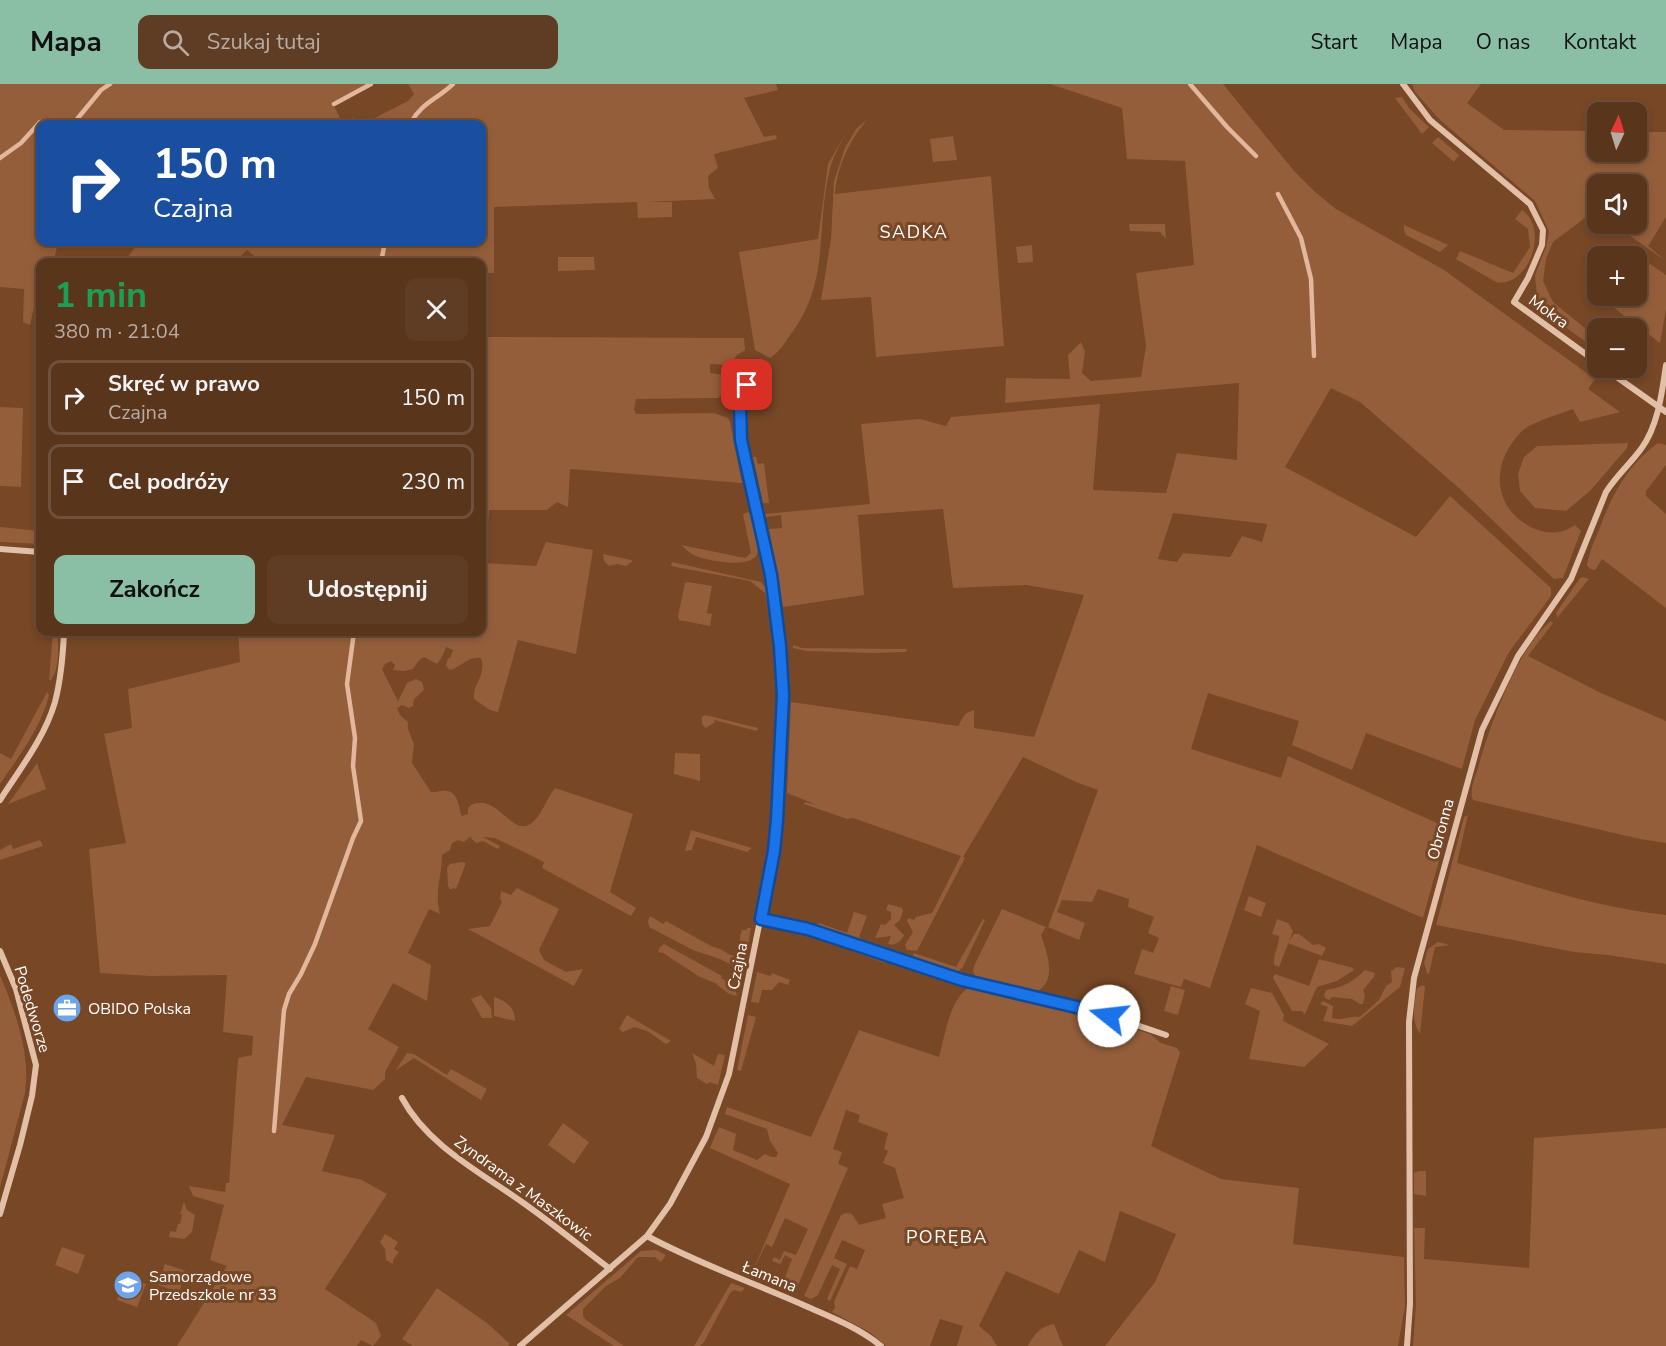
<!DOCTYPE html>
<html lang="pl">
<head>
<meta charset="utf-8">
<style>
	:root { --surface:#59351c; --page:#5f3d25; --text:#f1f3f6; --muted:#b7aba3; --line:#6e503b; --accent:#8abfa5 }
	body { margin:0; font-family:"Nunito Sans",sans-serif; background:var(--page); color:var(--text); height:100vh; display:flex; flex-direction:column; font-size:22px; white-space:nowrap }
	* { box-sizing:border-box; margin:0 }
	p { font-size:20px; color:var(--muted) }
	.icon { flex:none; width:33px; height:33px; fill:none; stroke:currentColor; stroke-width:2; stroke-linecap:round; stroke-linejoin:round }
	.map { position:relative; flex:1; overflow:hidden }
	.sheet { position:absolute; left:36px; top:174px; width:450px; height:378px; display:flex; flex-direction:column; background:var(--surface); border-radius:12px; box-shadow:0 3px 9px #0003,0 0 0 2px var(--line) }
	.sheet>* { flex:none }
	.banner { position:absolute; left:36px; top:36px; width:450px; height:126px; border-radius:12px; box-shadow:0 3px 9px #0003,0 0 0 2px var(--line); background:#1a4fa0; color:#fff; overflow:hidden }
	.needle { width:39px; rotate:4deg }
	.fabs { position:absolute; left:1587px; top:18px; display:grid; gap:12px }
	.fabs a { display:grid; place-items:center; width:60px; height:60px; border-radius:12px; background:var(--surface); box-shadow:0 3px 9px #0003,0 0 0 2px var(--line); font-size:30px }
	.pin { position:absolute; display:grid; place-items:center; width:51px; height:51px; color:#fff; margin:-26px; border-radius:12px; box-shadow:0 3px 9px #0006 }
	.me { position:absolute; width:66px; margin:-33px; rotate:286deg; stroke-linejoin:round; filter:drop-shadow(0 0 4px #0008) }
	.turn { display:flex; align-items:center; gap:21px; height:126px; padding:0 18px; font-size:27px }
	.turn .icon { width:78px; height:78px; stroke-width:2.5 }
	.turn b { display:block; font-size:42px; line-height:51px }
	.round { display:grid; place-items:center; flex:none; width:63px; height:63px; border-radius:12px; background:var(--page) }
	.summary { display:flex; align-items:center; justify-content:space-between; height:102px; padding:0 18px }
	h1 { font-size:36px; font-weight:700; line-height:45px; color:#1e9e55 }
	.button { display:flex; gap:12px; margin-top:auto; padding:12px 18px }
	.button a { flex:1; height:69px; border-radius:12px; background:var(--accent); color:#111; font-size:24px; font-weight:700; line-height:69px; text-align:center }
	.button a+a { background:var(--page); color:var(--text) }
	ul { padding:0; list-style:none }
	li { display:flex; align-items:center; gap:18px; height:75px; margin:0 12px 9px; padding:0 6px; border:3px solid var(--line); border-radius:12px }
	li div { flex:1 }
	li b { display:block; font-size:22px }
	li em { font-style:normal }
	header { display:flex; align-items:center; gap:36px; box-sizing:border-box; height:84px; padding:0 30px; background:var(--accent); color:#111 }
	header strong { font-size:28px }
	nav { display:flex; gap:33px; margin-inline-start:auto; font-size:21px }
	.search { width:420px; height:54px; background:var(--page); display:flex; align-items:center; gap:15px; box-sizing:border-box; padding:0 21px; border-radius:12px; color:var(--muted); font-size:22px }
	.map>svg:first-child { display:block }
	.green { fill:#945e3a; fill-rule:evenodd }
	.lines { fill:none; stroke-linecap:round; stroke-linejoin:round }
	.stream { stroke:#e3b79c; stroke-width:4.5 }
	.street { stroke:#e2bfa7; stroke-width:6 }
	.route-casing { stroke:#114b97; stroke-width:15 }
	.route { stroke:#1a73e8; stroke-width:10 }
	.labels { text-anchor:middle; stroke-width:6; stroke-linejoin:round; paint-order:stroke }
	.street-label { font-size:16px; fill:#fff; stroke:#774726 }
	.poi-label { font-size:16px; fill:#fff; stroke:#774726; text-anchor:start }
	.neighbourhood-label { font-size:18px; letter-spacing:1.5px; fill:#fff; stroke:#774726 }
</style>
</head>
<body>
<header>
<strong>Mapa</strong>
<div class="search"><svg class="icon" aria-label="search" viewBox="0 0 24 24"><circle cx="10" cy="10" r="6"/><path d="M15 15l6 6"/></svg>Szukaj tutaj</div>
<nav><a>Start</a><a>Mapa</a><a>O nas</a><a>Kontakt</a></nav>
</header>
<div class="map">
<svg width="1666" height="1262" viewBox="0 0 1666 1262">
	<rect width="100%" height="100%" fill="#774726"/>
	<!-- green -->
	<path class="green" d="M0,0H367L332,18L342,38L353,33L357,40H40V158H58L54,176L40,178V197L30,241L23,238L24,205L0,203Z
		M408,0H776L778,6L744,14L764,53L776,51L777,55L714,70L718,84L708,92L709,104L715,115L647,118H672V133L638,134L637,118L494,123V189H482V178H262L247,166L234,178H124L139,158H482V40H363L408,17L414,10Z
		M1050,0H1223L1295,88L1314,107L1336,125L1444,186L1595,295L1588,305L1620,328L1580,338L1573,325C1560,330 1532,338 1522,347C1493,376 1490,418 1527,441C1535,446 1548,450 1558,448C1564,448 1570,444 1575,441L1581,447L1563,494L1554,495L1460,405L1360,318L1331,304L1285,383L1416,453L1450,412L1551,504V512L1509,568L1475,636L1462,685L1366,649L1352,686L1292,661L1299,637L1208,609L1191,665L1281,694L1288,672L1448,744L1423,834L1257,761L1210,904L1184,895L1181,903L1134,890L1142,865L1153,869L1159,854L1148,849L1154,833L1128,823L1129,815L1098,805L1092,818L1062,816L1057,828L1085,839L1079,856L1048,843L1098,706L1076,698L1023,673L963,773L965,774L917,867L907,866L905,861L913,848L907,837L908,834L914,836L916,833L932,829L961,772L853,734L847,735L804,720L805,718L817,721L787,709L791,618L958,642L965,630L974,626V644L1034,653L1084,511L1026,501L953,504L943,425L858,431L864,511L783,523L769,445L782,444L781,431L766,433L765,430L870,420L861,340L920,335L946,342L951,333L1100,320L1093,406L1166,409L1177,369L1237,376L1239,299L1005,319L1006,294L1070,295L1068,271L1081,258L1085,268L1082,289L1091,297L1141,293L1146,262L1136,189L1194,181L1185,77L1127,75L1122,24ZM1173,429L1267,440V441L1262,458L1242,452L1230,473L1183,469L1177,478L1158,475Z
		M1412,0H1481L1467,19L1504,46L1597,47L1598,68H1636L1637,48H1666V133L1648,162L1666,177L1613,140H1636V100H1598L1597,129L1594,127L1553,158L1546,175L1543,197L1553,218L1597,254V266L1546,229L1537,212L1535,191L1546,163L1549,147L1535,117L1440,36L1415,8Z
		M1402,13L1409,24L1429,43L1422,50L1395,14Z
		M869,34C850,54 837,83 835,110L991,92L1004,262L876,273L871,213L821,216L831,155L834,97L845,64L856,45Z
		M847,47C841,59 833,72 830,85C815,144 831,197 791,250C785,259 779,268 770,274L755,266L739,168L818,155L828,80Z
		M953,52L957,76L933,78L930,55Z
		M1438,53L1459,71L1454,78L1432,59Z
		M1522,126C1550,145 1528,205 1496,198L1456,175L1460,167L1513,189L1530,163L1528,145L1515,135Z
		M1129,140H1165L1166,155L1160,148L1130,147Z
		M1404,141L1448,161L1440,168L1406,151L1404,146Z
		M1032,161L1033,178L1018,179L1016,163Z
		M1626,163L1666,191V225L1660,259L1601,214L1602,212H1636V172H1621Z
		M558,173H594L595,186L558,187Z
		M482,253L744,254L745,266L737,271L729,281L710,280V289L725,291L726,307L718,314L636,315L634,326L636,330L714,329L728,334L730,338L742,399L570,385L568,423L557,418L547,426H489L485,479L536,482L546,458L593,466L576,570L518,556L498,628L490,626L474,615C472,600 487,591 481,574C468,572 463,582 450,586L446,582L448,574H450L453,566L446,563L443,571L437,580L424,573L419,576L413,585L404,587L393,586L395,581L391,577L385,580L382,585L398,617L407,599L416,595L422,598L424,606L414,615L413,622L409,624L402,621L397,624L400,631L408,638V645L414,660L412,679L431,708C434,709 437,707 441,707C459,704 458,723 462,732L468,730V724L471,721C499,708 513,758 534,737C543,728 547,714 555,704L633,730L610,808L636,824L631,832L542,784L544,778L495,754L483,753L500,762L498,765L483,757L476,759L470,753L464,758L458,756L452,759L450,766L442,771C442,793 434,806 440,830L429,825L408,869L431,881L427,917L393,899L368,945L399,963L385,988V995L373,1006L306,993L282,1041L335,1051L322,1087L362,1096L387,1110L325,1205L376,1239L381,1252L373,1262L361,1256L357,1262H177L227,1182L210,1176L224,1121L193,1112L189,1102L225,1108L226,1099H229L238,974L252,971L253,952L223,948L227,891L150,892L100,889L89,765L126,759L104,650L132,644L128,605L240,578L238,548H482Z
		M0,323L23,324L21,403L0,402Z
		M1628,359L1627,364L1590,407L1566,427L1535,424L1520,407L1518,390L1524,373L1537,362Z
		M1658,359L1666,361V381L1646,407V412L1666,430V524L1602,475L1595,486L1590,485L1587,481C1589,469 1594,457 1599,446C1612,410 1627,382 1658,359Z
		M753,373H756L758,380L764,379L769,419H763Z
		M749,428C752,439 761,459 757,470C752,485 708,477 696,472C690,470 685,464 681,461L745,474L751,469L743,430Z
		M0,443L40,447V460L0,458Z
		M603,470L631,476L633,477L626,482L617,480L609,482L604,477Z
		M672,478L761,498L766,504L769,531L765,509L750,497L671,482Z
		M1583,493L1589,495L1557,534L1556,529L1580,494Z
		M688,498L712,502L707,529L712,530L710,542L679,536L678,532L685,499Z
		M1551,537L1553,539L1528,572L1601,609L1666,637V759L1640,755L1473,716C1469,706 1475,694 1478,684C1489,644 1518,562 1551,537Z
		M53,548H58C58,563 60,584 51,596H49Z
		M793,561L802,564L907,565L906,568L874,569L806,567L793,564Z
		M47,608L49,611C41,644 19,672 0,700V669L11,675Z
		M705,631L758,644L757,647L714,636L715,638L706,644L702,641V633Z
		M675,669L700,670V697L674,690Z
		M37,679L46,705L8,720Z
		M1468,731L1457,779C1526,800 1594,823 1666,831V880L1608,871L1574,868L1436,841L1464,733Z
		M691,746L752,764L747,768L696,753L692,766L685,767Z
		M40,756L43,762L0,776V766L11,760L13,765Z
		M462,778L466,779L456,805L453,804L451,806L448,802L447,784L450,780Z
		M517,804L559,825L539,866L544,876L566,888L583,885L574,902L468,845L490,842L502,818L500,815L501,807L511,811Z
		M1249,812L1266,819L1261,833L1244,826Z
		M888,820L902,824L903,827L900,836L894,841L904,851C901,858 895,862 888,860L891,852L875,854L881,840L885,841L891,835V828L886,826Z
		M1002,825L1046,843L1041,851C1047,869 1058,897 1036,908L976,894L973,887L974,882Z
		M854,828L867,832L859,853L861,854L858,858L817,844L819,839L847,849Z
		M650,832L663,840L666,837L713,863C722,864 726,870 734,872C742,866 738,855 742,846H747V844H751C748,859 749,879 732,881L720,875L693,866L649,843L648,837Z
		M983,835L985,836L963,883L955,890L874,863L873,859L912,873L914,869L956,883Z
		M1277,835L1288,839L1293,847L1279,883L1274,881C1273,871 1279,862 1279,852L1272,850Z
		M811,849L887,875L885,879L809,852Z
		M1294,850H1299L1313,861L1319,860L1326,864L1322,872L1288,859Z
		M1438,858L1450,861L1435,863L1429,890L1427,889L1424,879L1428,865Z
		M664,860L722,892L721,894L735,903L737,912L729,910L715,899L700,893L663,869L658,868L660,863Z
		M1319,875L1353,884L1354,886L1337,897L1317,903L1305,930L1301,927H1292L1273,894L1275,890L1309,902Z
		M1397,883L1405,884L1400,903L1352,942L1323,937L1328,923L1320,920L1323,917L1333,922L1332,934C1342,937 1350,932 1360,933L1379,916L1386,902L1392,898L1391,887Z
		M1365,886L1375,889L1374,893L1363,906L1365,912L1363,920H1360L1352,915L1332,913L1329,916L1325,914L1324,911L1326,906C1342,904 1354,897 1365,886Z
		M757,888L771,892L772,889L790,896L788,901L779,898L772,906H762L759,919L751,918Z
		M0,891C15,927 31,970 25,1009L0,1104Z
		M1423,901L1425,903L1420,950C1411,937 1414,919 1417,904Z
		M1171,902L1185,906L1178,931L1164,927Z
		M968,904H976L1092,931L1150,950L1161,959L1177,964L1180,969L1151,1062L1221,1095L1299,1104L1293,1160L1404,1173L1405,1222L1398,1262H1105L1155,1198L1176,1150L1120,1127L1105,1178L1079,1166L1059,1210L1006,1187L979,1242L991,1252L997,1262H957L963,1242L940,1235L930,1262H886L871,1249L832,1228L835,1224L834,1218L850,1182L857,1185L865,1166L842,1156L834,1174L847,1180L830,1217L827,1215L840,1185L832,1181L818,1211L811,1215L804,1212L841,1131L846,1129L852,1130L859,1141L886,1134L882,1120L904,1114L895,1084L883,1079L888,1067L884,1065L888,1049L858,1038L860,1031L846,1026L833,1065L842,1068L838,1080L848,1084L796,1206L789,1203L788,1206L781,1204L792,1175L785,1171L770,1199L763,1196L766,1190L774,1193L780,1180L772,1177L774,1173L780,1176L784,1167L796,1171L808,1145L785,1134L772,1163L766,1160L751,1191L790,1100L710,1064L719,1043L736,1050L733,1066L757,1076L765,1070L772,1073H776L778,1069L770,1057L767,1045L725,1030L727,1023L811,1053L859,946L939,973C945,952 949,917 968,904Z
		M1251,904L1272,909L1284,931L1283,937L1329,960L1304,983L1249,975L1260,927L1245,920Z
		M1088,909L1133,923L1129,932L1086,922L1085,916Z
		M481,911L491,924L492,934H482L471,915Z
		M494,913C506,917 515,923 515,937L494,932Z
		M627,931L671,957L666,960L647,947L634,943L623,948L619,945Z
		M748,931L756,933L741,987L737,986Z
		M407,969L414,970L447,991L451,985L487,1005L481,1016L414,974L396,986Z
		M692,969L714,982L718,970L725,971L718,1001L710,998L707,1000L697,994L696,980Z
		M563,1039L589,1058L574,1080L548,1061Z
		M1666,1044V1262H1413L1416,1220L1414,1144H1425L1424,1175L1529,1184L1534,1054Z
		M1419,1087H1426V1112L1414,1110V1089Z
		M184,1118L187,1126L195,1131L192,1148L184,1155L169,1153L170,1147L176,1148L178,1140H180L182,1131L180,1130Z
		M385,1150L398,1158L394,1165L399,1168L393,1176V1180L386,1176L385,1165L380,1158Z
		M62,1163L85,1171L78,1190L55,1181Z
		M656,1166L666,1171L661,1178L655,1173H638L620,1194L606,1202L583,1225V1232L586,1236L624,1262H614L566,1231L641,1167Z
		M165,1180L186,1187L179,1208L158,1201Z
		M126,1192L146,1200L137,1223L117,1216Z
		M731,1199L745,1204L741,1208L734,1206L730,1209L704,1258L700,1262H694Z
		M437,1204L487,1239L510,1260L508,1262H413L402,1255Z
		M1054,1240L1063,1262H1028C1034,1250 1040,1243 1054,1240Z"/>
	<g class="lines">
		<!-- stream -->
		<path class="stream" d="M1190,0L1227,43L1256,72
			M334,20L371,0
			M73,40L101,6L110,0
			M410,40C421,19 436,16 453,0
			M0,74L21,59L40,38L47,40
			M1278,110L1301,154L1311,195L1314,272
			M381,178L385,158
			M274,1047L284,926L289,910L301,890L315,860L353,754L361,737L353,682L355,654L347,600L354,548"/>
		<!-- street -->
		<path class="street" d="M1403,0L1430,36L1530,120L1543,146L1542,161L1528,194L1514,218L1598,279
			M1604,284L1666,328
			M0,465L40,468
			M0,716C20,685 45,653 55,618C61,595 63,571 64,548
			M761,835L808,845L962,896L1089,925L1166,951
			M0,867L16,905L36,981L32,1012L20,1061L0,1130
			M402,1014C427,1061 480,1088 522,1118C552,1139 581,1163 610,1185
			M647,1152C699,1180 754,1199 808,1223C833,1234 859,1244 881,1262
			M520,1262L647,1152L670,1120L706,1053L729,990L774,767L780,697L783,611L777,526L771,491L741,356L740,322L747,301L754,293
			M1407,1262L1410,1220L1409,938L1414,894L1482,646L1518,572L1571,495L1606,408C1616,392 1630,380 1641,365C1658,342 1662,309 1666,281"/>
	</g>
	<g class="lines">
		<!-- route casing -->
		<g class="route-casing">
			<path id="route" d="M747,301L740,322L741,356L771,491L780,562L783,611L777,736L774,767L761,835L808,845L962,896L1089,926L1109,932"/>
		</g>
		<!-- route -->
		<use href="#route" class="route"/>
	</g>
	<!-- icons -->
	<defs>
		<g id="office-disc" transform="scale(1.5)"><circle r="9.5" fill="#6da4eb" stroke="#774726"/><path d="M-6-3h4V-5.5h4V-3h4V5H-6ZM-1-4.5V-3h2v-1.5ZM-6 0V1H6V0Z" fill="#fff"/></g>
		<g id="school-disc" transform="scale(1.5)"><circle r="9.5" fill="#6da4eb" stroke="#774726"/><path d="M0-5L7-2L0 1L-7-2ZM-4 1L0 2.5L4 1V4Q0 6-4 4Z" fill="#fff"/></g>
	</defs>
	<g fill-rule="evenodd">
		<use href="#office-disc" x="67" y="924"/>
		<use href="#school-disc" x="128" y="1201"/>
	</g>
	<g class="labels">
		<!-- street labels -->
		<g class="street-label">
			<text transform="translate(1549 227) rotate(36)" y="6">Mokra</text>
			<text transform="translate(1440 745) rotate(-75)" y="6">Obronna</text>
			<text transform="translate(737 882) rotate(-79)" y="6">Czajna</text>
			<text transform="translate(33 925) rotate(73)" y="6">Podedworze</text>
			<text transform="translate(524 1104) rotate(36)" y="6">Zyndrama z Maszkowic</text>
			<text transform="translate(770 1192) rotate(22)" y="6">Łamana</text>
		</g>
		<!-- poi labels -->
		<g class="poi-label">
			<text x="88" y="930">OBIDO Polska</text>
			<text x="149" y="1198">Samorządowe<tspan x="149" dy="18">Przedszkole nr 33</tspan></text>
		</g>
		<!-- neighbourhood labels -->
		<g class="neighbourhood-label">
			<text x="914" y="154">SADKA</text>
			<text x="947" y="1159">PORĘBA</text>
		</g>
	</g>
</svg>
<div class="fabs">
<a><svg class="needle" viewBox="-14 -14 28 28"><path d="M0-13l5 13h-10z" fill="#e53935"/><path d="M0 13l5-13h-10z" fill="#b7aba3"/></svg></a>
<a><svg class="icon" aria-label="sound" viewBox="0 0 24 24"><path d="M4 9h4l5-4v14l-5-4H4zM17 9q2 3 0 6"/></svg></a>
<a>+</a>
<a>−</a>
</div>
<div class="pin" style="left:747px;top:301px;background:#d93025"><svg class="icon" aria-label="arrive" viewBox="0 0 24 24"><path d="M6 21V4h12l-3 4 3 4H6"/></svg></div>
<svg class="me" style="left:1109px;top:932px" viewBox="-20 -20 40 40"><circle r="19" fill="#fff"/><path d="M0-13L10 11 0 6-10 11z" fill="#1a73e8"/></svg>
<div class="banner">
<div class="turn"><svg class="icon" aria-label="right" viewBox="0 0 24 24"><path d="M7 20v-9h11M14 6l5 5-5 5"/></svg><div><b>150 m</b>Czajna</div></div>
</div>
<section class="sheet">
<div class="summary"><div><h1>1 min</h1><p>380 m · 21:04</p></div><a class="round"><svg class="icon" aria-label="close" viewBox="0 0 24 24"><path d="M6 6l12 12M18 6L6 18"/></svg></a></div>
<ul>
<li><svg class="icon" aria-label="right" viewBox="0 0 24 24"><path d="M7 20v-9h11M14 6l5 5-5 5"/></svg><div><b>Skręć w prawo</b><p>Czajna</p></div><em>150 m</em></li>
<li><svg class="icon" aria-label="arrive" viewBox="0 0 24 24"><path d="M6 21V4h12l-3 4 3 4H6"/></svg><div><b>Cel podróży</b></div><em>230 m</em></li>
</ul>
<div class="button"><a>Zakończ</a><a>Udostępnij</a></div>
</section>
</div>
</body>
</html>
